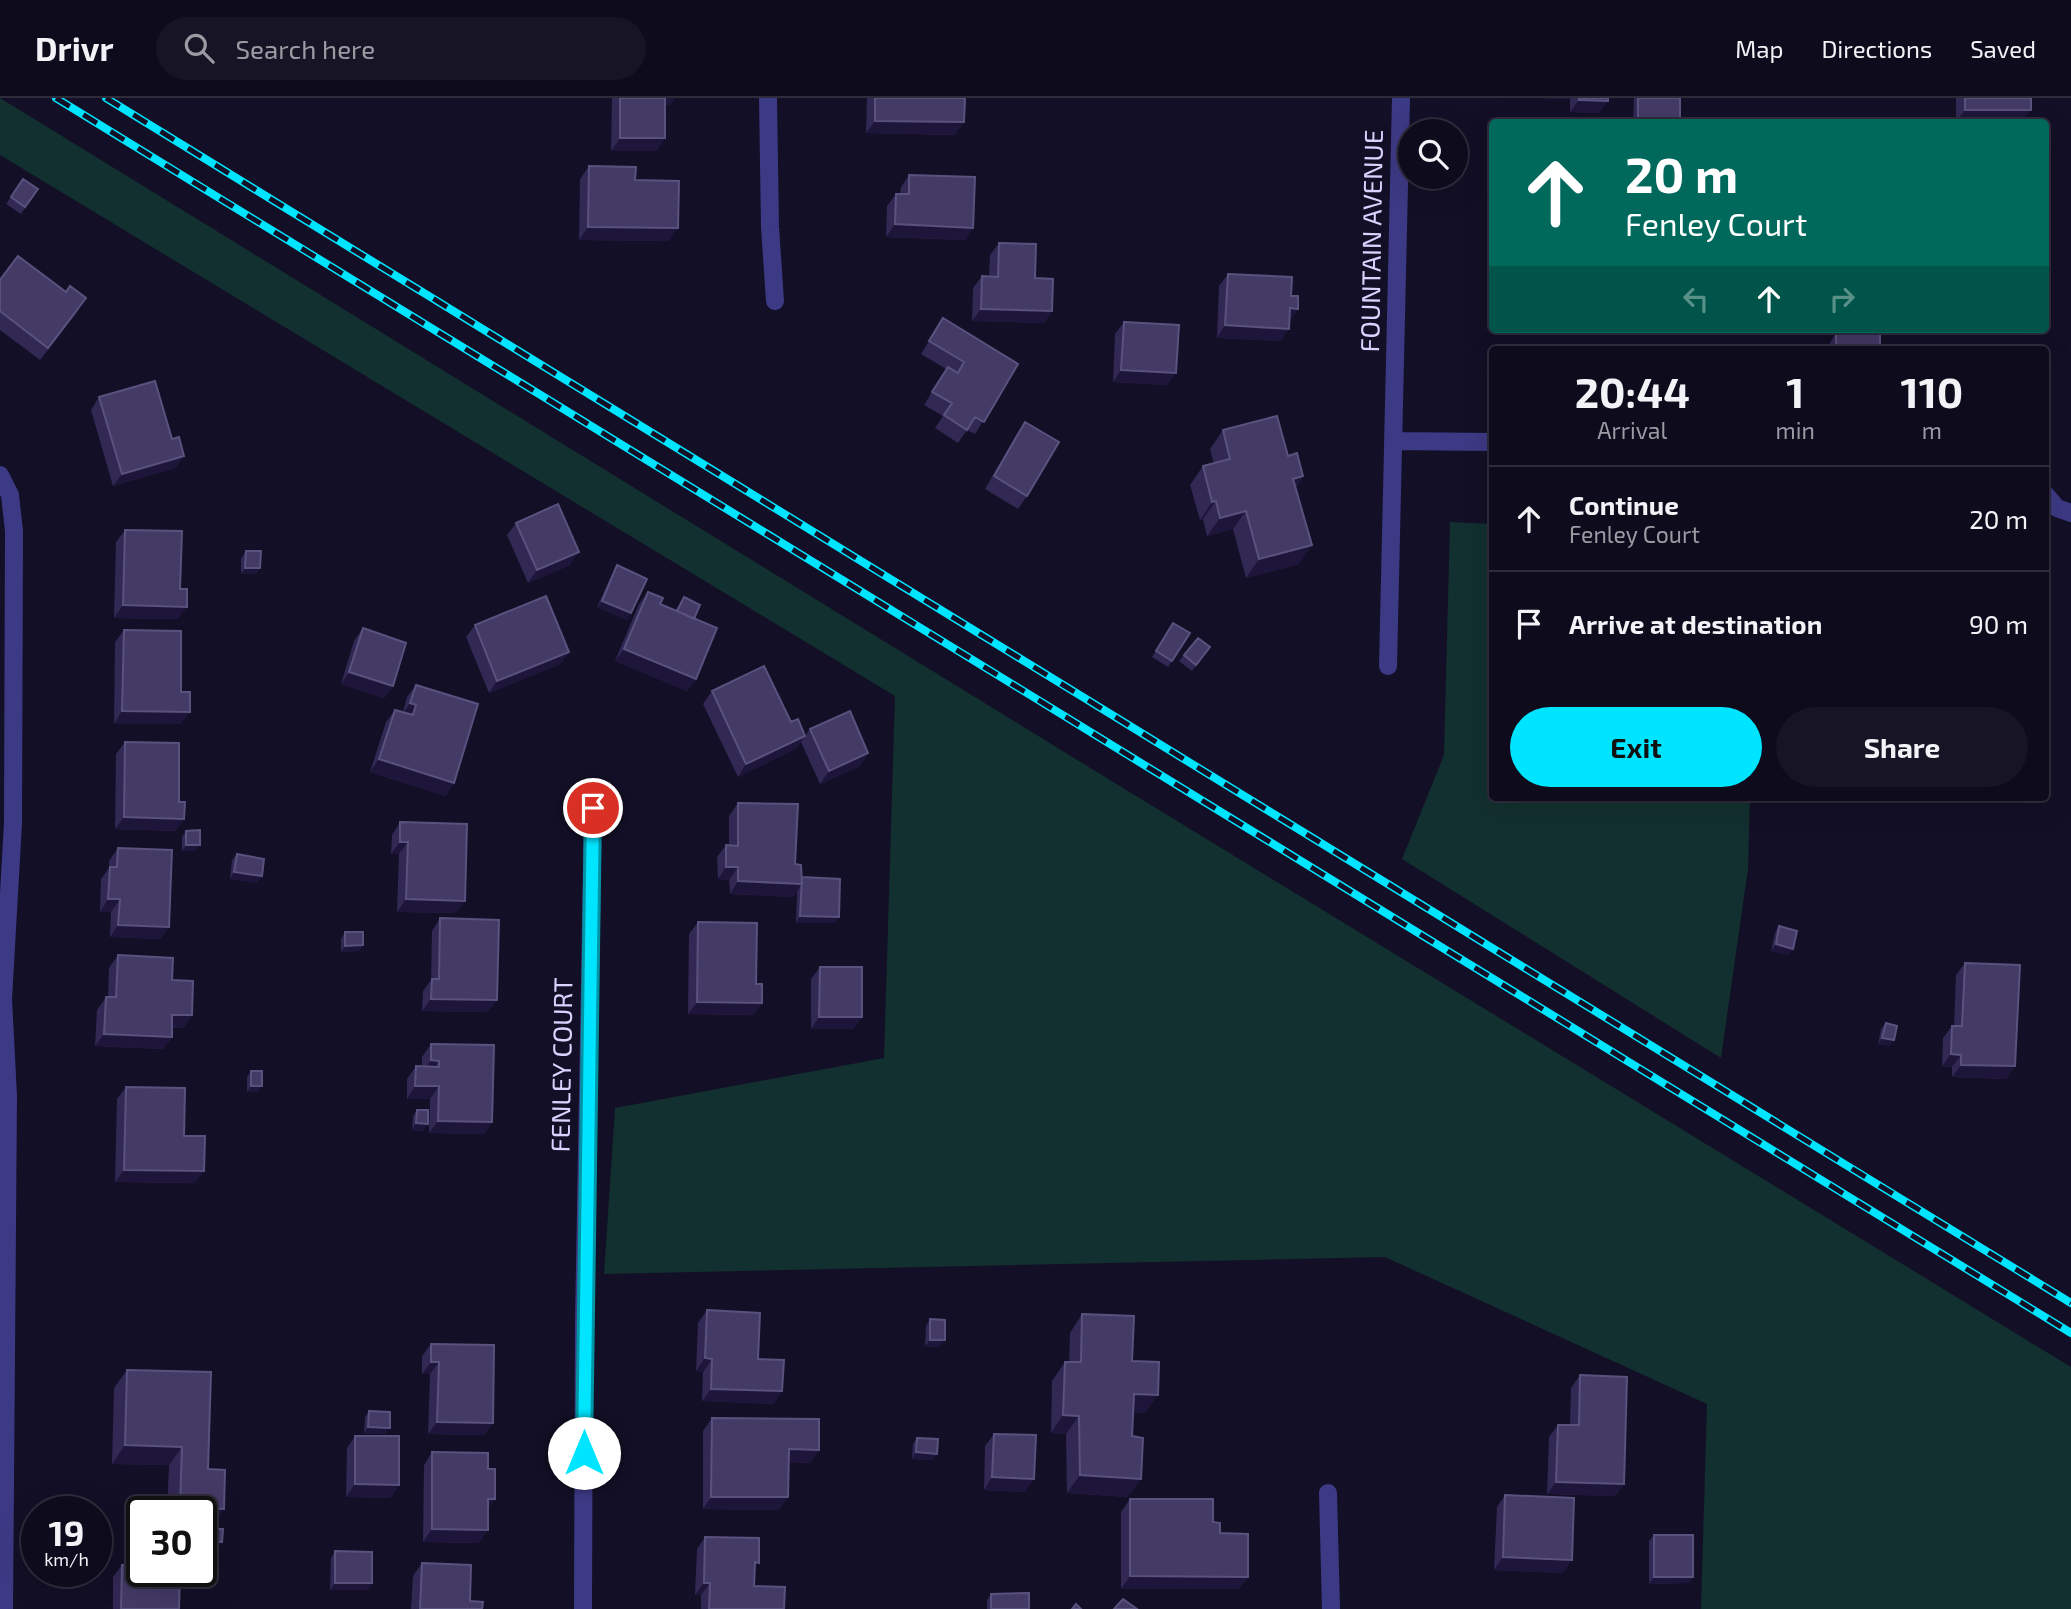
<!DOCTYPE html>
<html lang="en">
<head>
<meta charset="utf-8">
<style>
	:root { --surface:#0e0b1c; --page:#171425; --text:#f1f3f6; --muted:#9b9ba3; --line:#2e2b3b; --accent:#00e5ff }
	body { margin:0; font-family:"Exo 2",sans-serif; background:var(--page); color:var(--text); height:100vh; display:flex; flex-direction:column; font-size:26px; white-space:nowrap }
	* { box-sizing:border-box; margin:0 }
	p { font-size:23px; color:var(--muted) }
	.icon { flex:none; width:38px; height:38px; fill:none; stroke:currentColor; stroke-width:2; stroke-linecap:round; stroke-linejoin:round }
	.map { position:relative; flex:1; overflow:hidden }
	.details { position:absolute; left:1489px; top:248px; width:560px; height:455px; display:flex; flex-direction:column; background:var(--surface); border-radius:7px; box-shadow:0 7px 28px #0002,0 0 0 2px var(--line) }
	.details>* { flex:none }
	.banner { position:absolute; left:1489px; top:21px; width:560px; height:214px; border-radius:7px; box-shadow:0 7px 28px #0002,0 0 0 2px var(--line); background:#00695c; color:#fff; overflow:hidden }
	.tools { position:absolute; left:1398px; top:21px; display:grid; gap:14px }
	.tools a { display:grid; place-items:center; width:70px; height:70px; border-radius:50%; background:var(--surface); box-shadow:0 7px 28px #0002,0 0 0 2px var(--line); font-size:35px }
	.speed { position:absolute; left:21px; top:1398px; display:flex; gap:14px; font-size:35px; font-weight:700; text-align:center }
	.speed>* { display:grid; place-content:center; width:91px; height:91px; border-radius:50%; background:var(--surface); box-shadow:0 7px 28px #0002,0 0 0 2px var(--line); line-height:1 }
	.speed small { font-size:18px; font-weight:400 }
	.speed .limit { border:4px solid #111; border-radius:10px; background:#fff; color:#111 }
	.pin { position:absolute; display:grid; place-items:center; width:60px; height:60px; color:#fff; margin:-30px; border:4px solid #fff; border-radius:50%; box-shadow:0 2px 7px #0007 }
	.me { position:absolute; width:77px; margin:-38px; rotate:0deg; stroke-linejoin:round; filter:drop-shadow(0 0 5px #0008) }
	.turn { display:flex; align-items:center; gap:24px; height:147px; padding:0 21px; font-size:32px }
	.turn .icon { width:91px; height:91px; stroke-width:2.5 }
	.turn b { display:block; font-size:49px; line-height:60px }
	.lanes { display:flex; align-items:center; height:66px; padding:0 21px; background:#0003; justify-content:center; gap:35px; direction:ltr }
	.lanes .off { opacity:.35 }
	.eta { display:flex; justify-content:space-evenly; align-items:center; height:119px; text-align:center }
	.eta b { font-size:42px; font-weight:700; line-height:49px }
	.cta { display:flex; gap:14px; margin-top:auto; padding:14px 21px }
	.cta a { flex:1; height:80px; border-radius:42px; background:var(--accent); color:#111; font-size:28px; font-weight:700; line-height:80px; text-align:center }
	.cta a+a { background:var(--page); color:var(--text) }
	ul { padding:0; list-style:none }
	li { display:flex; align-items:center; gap:21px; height:105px; padding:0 21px; border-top:2px solid var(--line) }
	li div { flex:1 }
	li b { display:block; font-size:26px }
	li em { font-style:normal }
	header { display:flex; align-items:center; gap:42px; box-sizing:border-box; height:98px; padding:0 35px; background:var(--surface); border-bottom:2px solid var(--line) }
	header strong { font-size:33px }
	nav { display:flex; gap:38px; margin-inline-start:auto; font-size:24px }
	.search { width:490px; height:63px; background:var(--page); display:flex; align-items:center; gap:18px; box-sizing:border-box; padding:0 24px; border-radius:38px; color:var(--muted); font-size:26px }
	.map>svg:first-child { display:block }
	.green { fill:#12302f }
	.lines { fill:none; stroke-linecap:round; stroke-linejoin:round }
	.minor { stroke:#3d3a85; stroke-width:18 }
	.rail-casing { stroke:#00e5ff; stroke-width:8 }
	.rail { stroke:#130f26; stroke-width:5; stroke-dasharray:16; stroke-linecap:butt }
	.wall { fill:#312854 }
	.shaded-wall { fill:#1d163a }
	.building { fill:#433a66; stroke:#5a527e; stroke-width:2 }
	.route-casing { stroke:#0095a6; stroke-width:18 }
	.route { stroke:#00e5ff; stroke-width:12 }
	.labels { text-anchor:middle; stroke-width:6; stroke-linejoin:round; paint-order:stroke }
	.street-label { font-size:26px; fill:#d9d4ff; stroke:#130f26 }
</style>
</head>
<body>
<header>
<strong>Drivr</strong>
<div class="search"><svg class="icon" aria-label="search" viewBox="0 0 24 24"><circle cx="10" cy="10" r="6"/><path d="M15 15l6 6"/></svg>Search here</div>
<nav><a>Map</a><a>Directions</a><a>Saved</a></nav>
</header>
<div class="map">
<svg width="2071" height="1511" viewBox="0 0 2071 1511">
	<rect width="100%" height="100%" fill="#130f26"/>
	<!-- green -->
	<path class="green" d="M0,0L1074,660L2071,1269V1511H1701L1707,1306L1385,1159L604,1176L615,1010L884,960L895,598L0,57Z
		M1450,424L1493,426V700H1750L1748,771L1721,960L1402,761L1444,657Z"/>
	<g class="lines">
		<!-- minor -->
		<path class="minor" d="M768,0L770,129L775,203
			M1393,343L1493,344
			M0,377L10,397L14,433L13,725L3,901L8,998L4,1511
			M2046,397L2057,410L2071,415
			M1388,568L1401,0
			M1328,1395L1331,1511
			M583,1511L584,1225L593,710"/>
		<!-- rail casing -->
		<g class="rail-casing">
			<path id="rail" d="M56,0L2071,1235
				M106,0L2071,1205"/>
		</g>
		<!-- rail -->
		<use href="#rail" class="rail"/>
	</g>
	<!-- wall -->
	<path class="wall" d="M612,0H675L670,7H665V40L656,53H611Z
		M867,0H965L955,37L866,35Z
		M1539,0H1608L1599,15L1570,14V1Z
		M1634,0H1680V24H1633Z
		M1956,0H2031L1956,24Z
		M589,68L635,82L669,143L579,142L580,81Z
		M909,77L965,142L886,139L887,108L896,96H900L901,89Z
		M23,81L38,91L21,116L6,106Z
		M999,145L1035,180L1052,213L1044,225L972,223L973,190L982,178H989L990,157Z
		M1228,176L1291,198L1298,211L1289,223V231L1280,243L1217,240L1219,188Z
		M0,182L66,194L78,213L40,262L0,232Z
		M943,220L1018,266L975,336L967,332L958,345L935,330L943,318L924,307L946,271L921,256Z
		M1124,224L1167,287L1113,284L1115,236Z
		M1836,235L1880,252H1828V248Z
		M99,299L172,341L184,358L175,370L113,388L91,312Z
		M1025,324L1027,398L1018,411L985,391L1016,337Z
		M1223,332L1288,358L1303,378L1296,389L1299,466L1246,480L1233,431L1207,438L1203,421L1200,422L1190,387L1203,368L1214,366L1210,351Z
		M516,425L570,467L528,485L507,437Z
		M125,432L178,521L114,520L116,444Z
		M246,453L260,470L256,476H241V460Z
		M617,467L627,522L597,509L613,474Z
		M648,494L660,506L675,513L684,499L694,521L696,581L687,593L615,563L639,506Z
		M475,527L569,554L560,566L489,595L466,539Z
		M363,530L393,588L384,600L341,586L354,543Z
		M1169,531L1190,535L1168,569L1152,559Z
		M124,532L181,594V626H114L115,544Z
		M1210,549L1192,573L1179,563L1184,557Z
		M416,587L454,685L445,698L370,674L386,624L395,612L403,614L407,599Z
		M712,593L791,624L805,638L810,631L868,655L860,668L820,686L801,644L797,650L738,679L703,606Z
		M125,644L176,733L115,731L116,656Z
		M738,705L795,766L801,779L835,825H796L797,793L793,799L730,796L729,782L718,781L717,759L726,747H729V718Z
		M400,724L456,815L397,814L399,756H391L392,737Z
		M186,733L196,753H182V739Z
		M118,750L161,841L110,839L111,814H100L101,781L109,770V763Z
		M237,756L262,778L257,785L230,781L232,762Z
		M440,820L488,914L422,913L423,893L431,882L432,833Z
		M698,824L754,917L688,916L689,836Z
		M1779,828L1788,857L1771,853L1775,835Z
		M345,834L363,847L359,853L341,854V841Z
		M118,857L172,882L192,917L183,930H172V939L163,951L95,948L97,912L106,899H108L109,870Z
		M1965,865L2015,968L2006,981L1952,979V969L1942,968L1943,940L1952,928H1954L1956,877Z
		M820,869L862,919L853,931H811V881Z
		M1886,925L1890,948L1878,946L1881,931Z
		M431,946L492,1024L484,1036L429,1035L430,1001H407V981L416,968L422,969V959Z
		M251,973L262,988L257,994H247V979Z
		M126,989L184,1038L195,1085L115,1084L117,1001Z
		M417,1012L423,1033L412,1032L413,1018Z
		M707,1212L758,1261L774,1306L702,1303L703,1274L696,1273L698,1225Z
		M1082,1216L1132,1263L1145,1315H1133L1128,1399L1067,1395L1066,1336L1051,1335L1052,1283L1065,1264H1069L1070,1235Z
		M930,1221L940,1249L925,1248L926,1228Z
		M431,1246L493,1325L484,1337L428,1336L430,1276H422V1258Z
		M127,1272L208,1371L224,1411L211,1429H201V1414H167L169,1367L112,1366L114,1290Z
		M1580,1277L1624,1386L1615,1398L1547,1396L1549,1339L1558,1327H1570L1571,1290Z
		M369,1313L385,1336H364L365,1319Z
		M712,1320L819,1352L810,1365L788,1364L779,1412L703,1411V1333Z
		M994,1336L1025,1394L984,1392L985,1348Z
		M355,1338L399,1387L390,1400L346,1399L347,1350Z
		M917,1340L937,1356L932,1362L912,1361L913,1346Z
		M432,1354L488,1371V1410L479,1445L423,1444L424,1367Z
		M1505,1397L1563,1475L1494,1472L1497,1409Z
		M1130,1401L1213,1424L1248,1479L1239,1491H1121V1414Z
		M1654,1437L1689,1485L1649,1486V1443Z
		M705,1439L755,1471L754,1488L784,1511H701V1497H695L697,1451Z
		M335,1453L372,1485L368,1492H330L331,1460Z
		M422,1465L470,1503L482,1511H411L413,1478Z
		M122,1467L179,1511H113V1479Z
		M991,1496L1029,1511H987V1502Z"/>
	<!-- shaded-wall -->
	<path class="shaded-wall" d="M661,0H675L670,7H656Z
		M1539,0H1571L1570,1Z
		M1579,2L1608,3L1599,15L1570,14Z
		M1965,12H2031L2022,24H1956Z
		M875,23L964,24L955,37L866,35Z
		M620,40H665L656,53H611Z
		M895,126L973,130L965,142L886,139Z
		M588,129L678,130L669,143L579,142Z
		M1290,210L1298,211L1289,223Z
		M981,211L1052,213L1044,225L972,223Z
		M1225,227L1289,231L1280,243L1217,240Z
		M1626,231H1644L1643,232H1626Z
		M1121,272L1176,275L1167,287L1113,284Z
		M184,358L175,370L113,388L122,376Z
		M1303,378L1290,396L1293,381Z
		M1216,403L1203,421L1200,422L1212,404Z
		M1246,413L1233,431L1207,438L1220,420Z
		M1312,447L1299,466L1246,480L1259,461Z
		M579,454L570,467L528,485L537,472Z
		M245,470H260L256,476H241Z
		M602,503L631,515L627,522L597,509Z
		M123,507L187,509L178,521L114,520Z
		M624,551L696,581L687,593L615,563Z
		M569,554L560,566L489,595L497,583Z
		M349,574L393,588L384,600L341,586Z
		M410,605L416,607L408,620L401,618Z
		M122,613L190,614L181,626H114Z
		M805,638L797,650L738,679L746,666Z
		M868,655L860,668L820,686L829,673Z
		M379,661L454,685L445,698L370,674Z
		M124,719L184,721L176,733L115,731Z
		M400,744H408L399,756H391Z
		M186,747H200L196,753H182Z
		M726,769H738L729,782L718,781Z
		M234,774L262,778L257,785L230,781Z
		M738,783L802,786L793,799L730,796Z
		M108,801H120L111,814H100Z
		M406,801L465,803L456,815L397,814Z
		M800,818L839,819L835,825H796Z
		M118,827L169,829L161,841L110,839Z
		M1776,846L1793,851L1788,857L1771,853Z
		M363,847L359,853L341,854L345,848Z
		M431,901L497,902L488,914L422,913Z
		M697,904L762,905L754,917L688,916Z
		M172,917H192L183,930L164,929Z
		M819,919H862L853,931H811Z
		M104,936L172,939L163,951L95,948Z
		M1882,940L1894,942L1890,948L1878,946Z
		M1951,956L1961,957L1952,969L1942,968Z
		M431,962L439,963L430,975H422Z
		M1961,967L2015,968L2006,981L1952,979Z
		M251,988H262L257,994H247Z
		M415,988H439L430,1001H407Z
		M438,1023L492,1024L484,1036L429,1035Z
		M416,1025L428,1026L423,1033L412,1032Z
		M124,1072L204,1073L195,1085L115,1084Z
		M930,1242H945L940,1249L925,1248Z
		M705,1260L712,1261L703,1274L696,1273Z
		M431,1264H439L430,1276H422Z
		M711,1291L782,1293L774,1306L702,1303Z
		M1134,1296L1158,1297L1145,1315H1121Z
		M1063,1317L1079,1318L1066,1336L1051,1335Z
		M437,1324L493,1325L484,1337L428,1336Z
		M368,1329L390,1330L385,1336H364Z
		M125,1347L182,1349L169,1367L112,1366Z
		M789,1351L819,1352L810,1365L780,1364Z
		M916,1354L937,1356L932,1362L912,1361Z
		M1080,1377L1141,1381L1128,1399L1067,1395Z
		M992,1379L1034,1381L1025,1394L984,1392Z
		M1556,1384L1624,1386L1615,1398L1547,1396Z
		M355,1386L399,1387L390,1400L346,1399Z
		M711,1399H788L779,1412L703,1411Z
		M488,1401H495L486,1413Z
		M180,1409L224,1411L211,1429H201V1414H177Z
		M432,1431L488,1432L479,1445L423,1444Z
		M201,1443L222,1444L217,1450L201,1449Z
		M1503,1459L1572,1462L1563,1475L1494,1472Z
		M1130,1478L1248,1479L1239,1491H1121Z
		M1654,1479H1693L1689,1485L1649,1486Z
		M335,1485H372L368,1492H330Z
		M704,1485H710L701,1497H695Z"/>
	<!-- building -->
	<path class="building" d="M620,0H665V40H620Z
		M875,0H965L964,24L875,23Z
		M1579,0H1608V3L1579,2Z
		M1638,0H1680V24H1638Z
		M1965,0H2031V12H1965Z
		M589,68L636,69L635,82L679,83L678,130L588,129Z
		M909,77L975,79L973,130L895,126L896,96H909Z
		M23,81L38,91L25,109L11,99Z
		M999,145L1036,146L1035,180L1053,181L1052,213L981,211L982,178L998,179Z
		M18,158L66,194L70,188L86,200L48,250L0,213V182Z
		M1228,176L1292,179L1291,198H1298V211L1290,210L1289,231L1225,227Z
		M943,220L1018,266L984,324L975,319L967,332L944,317L952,305L932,294L948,269L958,275L964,264L929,243Z
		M1124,224L1179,227L1176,275L1121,272Z
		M1836,235H1880V252H1836Z
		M1954,249H2024V252H1954Z
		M155,283L172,341L179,339L184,358L122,376L99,299Z
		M1277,318L1288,358L1297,355L1303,378L1293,381L1312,447L1259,461L1246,413L1220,420L1216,403L1212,404L1203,368L1230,361L1223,332Z
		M1025,324L1059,344L1027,398L994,378Z
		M558,406L579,454L537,472L516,425Z
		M125,432L182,433L180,491H187V509L123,507Z
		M246,453H261L260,470H245Z
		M617,467L647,481L631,515L602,503Z
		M648,494L663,500L660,506L717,530L696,581L624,551Z
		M546,498L569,554L497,583L475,527Z
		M684,499L700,507L694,521L677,513Z
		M1173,525L1190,535L1172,563L1156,553Z
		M363,530L406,545L393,588L349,574Z
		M124,532L181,533V594H190V614L122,613Z
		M1198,540L1210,549L1196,567L1184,557Z
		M764,568L791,624L798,621L805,638L746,666L712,593Z
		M416,587L478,606L454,685L379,661L395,612L413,617L416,607L410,605Z
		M850,613L868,655L829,673L810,631Z
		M125,644L179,645V704H185L184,721L124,719Z
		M738,705L798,706L795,766L801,767L802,786L738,783V769H726V747L738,748Z
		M400,724L467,726L465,803L406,801L408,744H400Z
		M200,732V747H186V733Z
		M118,750L172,752L169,829L118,827L120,801H108L110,769H117Z
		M237,756L264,761L262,778L234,774Z
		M802,779L840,781L839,819L800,818Z
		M440,820L499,822L497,902L431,901L432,881H439Z
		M698,824L757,825L756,886H762V905L697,904Z
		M1779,828L1797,833L1793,851L1776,846Z
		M345,834H363V847L345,848Z
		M118,857L173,860L172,882L193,883L192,917H172V939L104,936L106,899H116Z
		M1965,865L2020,867L2015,968L1961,967V957L1951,956L1952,928H1962Z
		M820,869H862V919H819Z
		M1886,925L1897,928L1894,942L1882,940Z
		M431,946L494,947L492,1024L438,1023L439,988H415L416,968L439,969V963L431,962Z
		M251,973H262V988H251Z
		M126,989L185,990L184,1038H205L204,1073L124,1072Z
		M417,1012H428V1026L416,1025Z
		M707,1212L760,1215L758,1261L784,1262L782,1293L711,1291L712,1261L705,1260Z
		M1082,1216L1134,1218L1132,1263L1159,1264L1158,1297L1134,1296L1132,1338L1143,1340L1141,1381L1080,1377L1079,1318L1063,1317L1065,1264H1081Z
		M930,1221L945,1222V1242H930Z
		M431,1246L494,1247L493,1325L437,1324L439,1264H431Z
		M127,1272L211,1274L208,1371L225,1372L224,1411L180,1409L182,1349L125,1347Z
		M1580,1277L1627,1279L1624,1386L1556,1384L1558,1327H1579Z
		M369,1313L390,1314V1330L368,1329Z
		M712,1320L819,1321V1352L789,1351L788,1399H711Z
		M994,1336L1036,1337L1034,1381L992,1379Z
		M355,1338H399V1387L355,1386Z
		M917,1340L938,1341L937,1356L916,1354Z
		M432,1354L488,1355V1371H495V1401H488V1432L432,1431Z
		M1505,1397L1574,1400L1572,1462L1503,1459Z
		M1130,1401H1213V1424L1220,1425V1435L1248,1436V1479L1130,1478Z
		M201,1431H223L222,1444L201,1443Z
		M1654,1437H1693V1479H1654Z
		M705,1439L759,1440V1465L755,1464L754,1488L785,1489L784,1511H709L710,1485H704Z
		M335,1453L372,1454V1485H335Z
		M422,1465L471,1467L470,1503L483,1504L482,1511H420Z
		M122,1467H142V1474H180L179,1511H121Z
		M1029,1495V1511H991V1496Z
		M1123,1501L1137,1511H1114Z
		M1076,1506L1081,1511H1072Z"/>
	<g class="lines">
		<!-- route casing -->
		<g class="route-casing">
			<path id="route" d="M584,1355L593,710"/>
		</g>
		<!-- route -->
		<use href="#route" class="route"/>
	</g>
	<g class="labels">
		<!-- street labels -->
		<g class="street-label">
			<text transform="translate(1372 143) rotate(-89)" y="9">FOUNTAIN AVENUE</text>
			<text transform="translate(562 967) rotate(-89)" y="9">FENLEY COURT</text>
		</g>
	</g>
</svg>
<div class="tools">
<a><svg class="icon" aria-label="search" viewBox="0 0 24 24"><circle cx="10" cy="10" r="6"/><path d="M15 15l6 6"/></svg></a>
</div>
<div class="speed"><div>19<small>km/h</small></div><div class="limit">30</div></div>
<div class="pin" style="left:593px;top:710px;background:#d93025"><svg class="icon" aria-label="arrive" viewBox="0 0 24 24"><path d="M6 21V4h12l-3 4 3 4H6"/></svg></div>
<svg class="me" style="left:584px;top:1355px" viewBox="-20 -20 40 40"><circle r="19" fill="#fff"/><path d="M0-13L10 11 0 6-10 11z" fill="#00e5ff"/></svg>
<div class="banner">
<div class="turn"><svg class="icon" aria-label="ahead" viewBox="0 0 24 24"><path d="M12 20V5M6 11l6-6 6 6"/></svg><div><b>20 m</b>Fenley Court</div></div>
<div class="lanes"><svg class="icon off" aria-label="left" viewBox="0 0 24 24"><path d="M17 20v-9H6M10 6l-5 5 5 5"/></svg><svg class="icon" aria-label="ahead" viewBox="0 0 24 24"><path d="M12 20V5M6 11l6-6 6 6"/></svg><svg class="icon off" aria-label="right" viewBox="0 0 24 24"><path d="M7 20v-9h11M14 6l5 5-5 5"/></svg></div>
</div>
<section class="details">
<div class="eta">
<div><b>20:44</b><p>Arrival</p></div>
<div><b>1</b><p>min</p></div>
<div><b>110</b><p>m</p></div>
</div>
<ul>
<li><svg class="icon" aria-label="ahead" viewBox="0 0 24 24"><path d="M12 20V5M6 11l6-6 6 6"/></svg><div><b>Continue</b><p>Fenley Court</p></div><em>20 m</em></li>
<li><svg class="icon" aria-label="arrive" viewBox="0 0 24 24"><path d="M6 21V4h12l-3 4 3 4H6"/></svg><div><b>Arrive at destination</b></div><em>90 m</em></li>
</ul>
<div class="cta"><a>Exit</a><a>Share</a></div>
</section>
</div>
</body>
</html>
